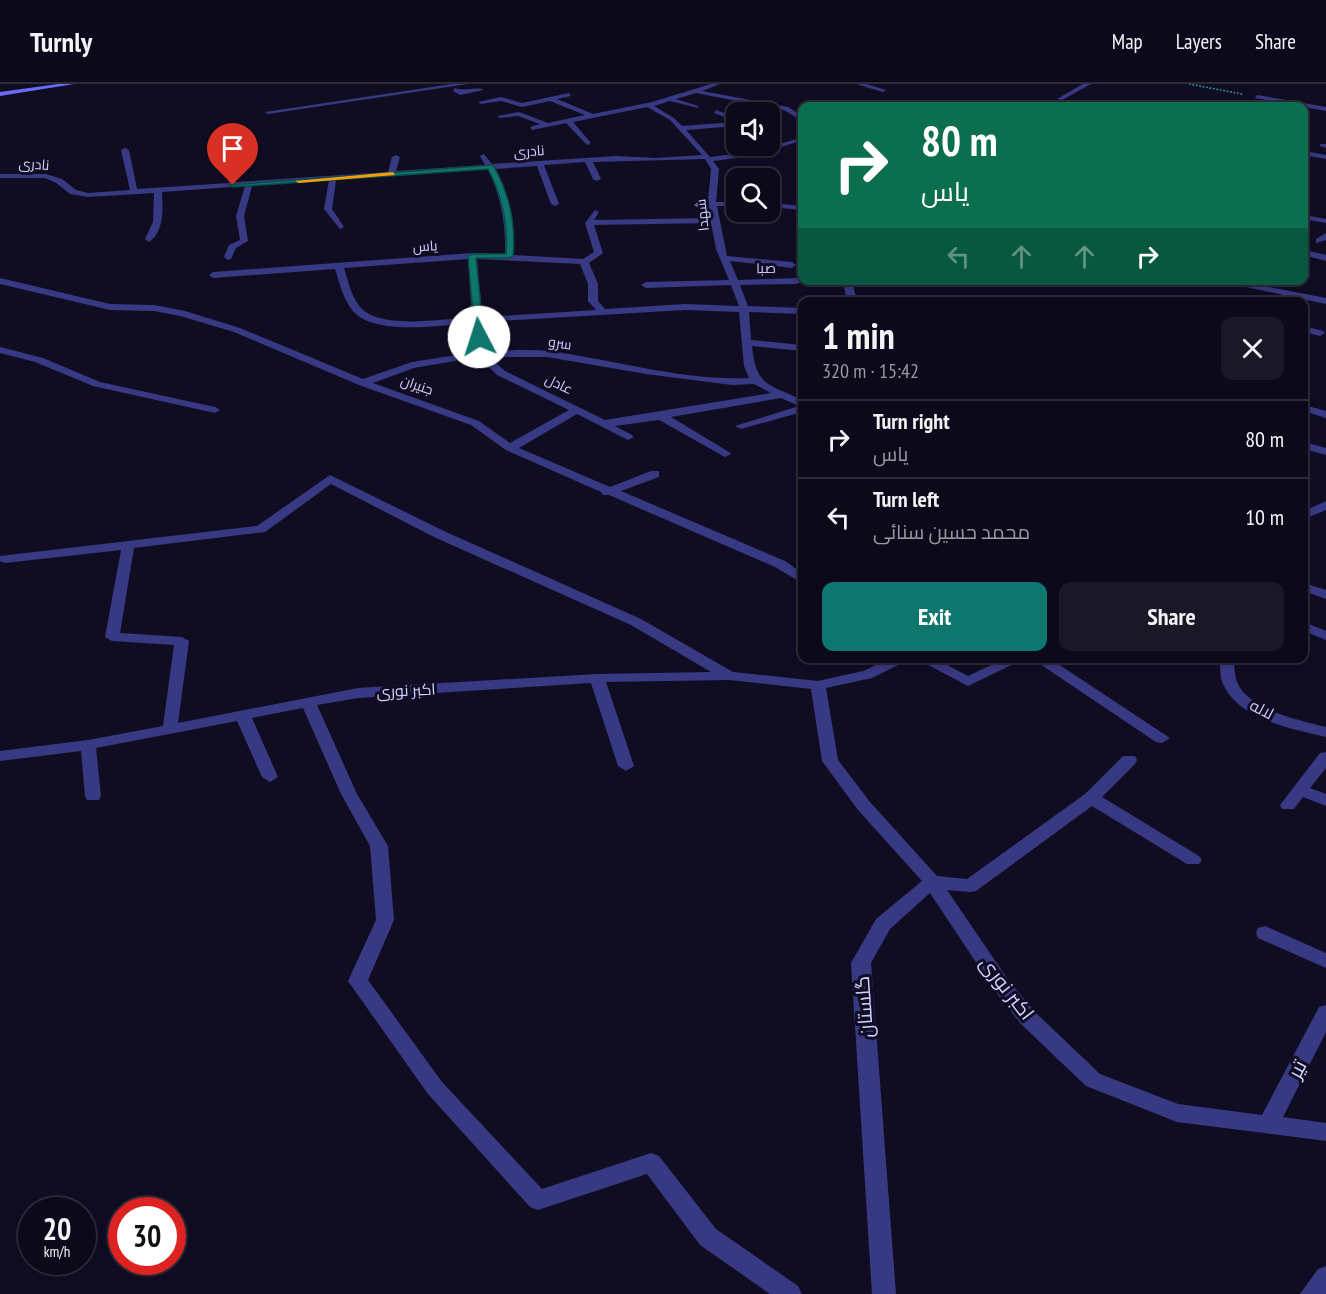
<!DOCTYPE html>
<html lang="en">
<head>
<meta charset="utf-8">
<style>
	:root { --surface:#0c0a1a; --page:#1a1827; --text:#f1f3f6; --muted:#9a9aa2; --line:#2c2b39; --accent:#0f766e }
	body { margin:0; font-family:"PT Sans Narrow",Cairo,sans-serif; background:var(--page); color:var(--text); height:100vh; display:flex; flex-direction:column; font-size:22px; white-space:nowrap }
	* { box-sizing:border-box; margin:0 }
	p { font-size:20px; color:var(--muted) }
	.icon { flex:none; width:33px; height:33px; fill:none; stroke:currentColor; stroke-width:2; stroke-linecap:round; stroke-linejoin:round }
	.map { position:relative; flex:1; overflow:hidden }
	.details { position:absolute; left:798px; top:213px; width:510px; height:366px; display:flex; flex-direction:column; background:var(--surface); border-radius:12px; box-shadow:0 3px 9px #0003,0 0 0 2px var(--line) }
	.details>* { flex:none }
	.hud { position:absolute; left:798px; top:18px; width:510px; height:183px; border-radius:12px; box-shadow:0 3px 9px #0003,0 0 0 2px var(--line); background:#0b6e4f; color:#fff; overflow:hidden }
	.fabs { position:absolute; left:726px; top:18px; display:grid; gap:12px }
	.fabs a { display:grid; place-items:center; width:54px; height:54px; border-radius:12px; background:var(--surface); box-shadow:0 3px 9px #0003,0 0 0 2px var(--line); font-size:30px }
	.speed { position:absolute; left:18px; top:1113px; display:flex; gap:12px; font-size:30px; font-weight:700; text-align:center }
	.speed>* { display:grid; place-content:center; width:78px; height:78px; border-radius:50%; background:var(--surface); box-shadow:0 3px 9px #0003,0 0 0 2px var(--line); line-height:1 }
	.speed small { font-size:15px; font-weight:400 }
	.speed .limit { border:9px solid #d22; background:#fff; color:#111 }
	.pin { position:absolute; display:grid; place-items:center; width:51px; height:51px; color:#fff; margin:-62px -26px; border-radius:50% 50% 50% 0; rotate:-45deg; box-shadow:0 0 6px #0007 }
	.pin .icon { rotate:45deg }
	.me { position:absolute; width:66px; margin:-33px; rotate:355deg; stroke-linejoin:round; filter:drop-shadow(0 0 4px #0008) }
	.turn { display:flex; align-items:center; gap:21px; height:126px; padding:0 24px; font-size:27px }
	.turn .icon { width:78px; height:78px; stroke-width:2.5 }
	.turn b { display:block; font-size:42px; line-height:51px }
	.lanes { display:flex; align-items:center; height:57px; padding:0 24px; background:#0003; justify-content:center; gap:30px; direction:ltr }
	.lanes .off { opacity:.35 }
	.round { display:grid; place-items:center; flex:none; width:63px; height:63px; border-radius:12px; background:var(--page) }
	.head { display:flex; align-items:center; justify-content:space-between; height:102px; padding:0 24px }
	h1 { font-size:36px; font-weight:600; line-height:45px }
	.button { display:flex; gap:12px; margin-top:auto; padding:12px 24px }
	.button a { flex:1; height:69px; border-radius:12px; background:var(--accent); color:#fff; font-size:24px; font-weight:600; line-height:69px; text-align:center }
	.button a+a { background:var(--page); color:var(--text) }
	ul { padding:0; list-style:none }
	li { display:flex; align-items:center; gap:18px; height:78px; padding:0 24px; border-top:2px solid var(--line) }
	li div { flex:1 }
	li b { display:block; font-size:22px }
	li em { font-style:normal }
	header { display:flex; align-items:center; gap:36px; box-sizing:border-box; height:84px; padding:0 30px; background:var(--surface); border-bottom:2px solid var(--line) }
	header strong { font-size:28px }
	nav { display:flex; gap:33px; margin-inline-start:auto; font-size:21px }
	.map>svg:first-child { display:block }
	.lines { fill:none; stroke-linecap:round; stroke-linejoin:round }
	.path { stroke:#2cb6a6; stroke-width:1.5; stroke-dasharray:1.5 2; stroke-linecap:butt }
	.street { fill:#383983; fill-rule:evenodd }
	.secondary { fill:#676cff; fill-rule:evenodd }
	.route { fill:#0f766e; stroke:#0a4d48; stroke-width:1.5 }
	.slow { fill:#f59e0b }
	.labels { text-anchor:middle; stroke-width:6; stroke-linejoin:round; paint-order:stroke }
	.far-street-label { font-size:14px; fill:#d2d0ff; stroke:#100d23 }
	.street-label { font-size:16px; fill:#d2d0ff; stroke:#100d23 }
	.near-street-label { font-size:20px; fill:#d2d0ff; stroke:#100d23 }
</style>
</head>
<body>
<header>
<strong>Turnly</strong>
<nav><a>Map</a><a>Layers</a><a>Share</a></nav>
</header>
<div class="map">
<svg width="1326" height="1210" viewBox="0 0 1326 1210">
	<rect width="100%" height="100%" fill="#100d23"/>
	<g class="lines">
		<!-- path -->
		<path class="path" d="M1189,0L1242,10"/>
		<!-- street -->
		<path class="street" d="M452,0H468L268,30L265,28Z
			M711,0H720L702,7L788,23L802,32V37L784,26L696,9L676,15L698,22V24L670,17L654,22L674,34L682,42L736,38V42L686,46L710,73L751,68L797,55L800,57L752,72L713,77L719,85L716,118H736V122H717L727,172L792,178L796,181L792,184L730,177L738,196L797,194L802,197L797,200L740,201L748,222L802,224V230L749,228L751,256L802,261V267L752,262C756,303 768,299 802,316V328L741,345L735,342L799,322L781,314L671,333L729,368L731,370L725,373L659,336L615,342L632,351L634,353L628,356L577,330L519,364L610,403L651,387H659V393L621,407L785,477L802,489V499L775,483L609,411H603L601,408L506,366L471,341L359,301L234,248L180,232L154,227L110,226L0,200V194L110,220L154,221L185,227L240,244L363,295L412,278L475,268L473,239C442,241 382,251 357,231C344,220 340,200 335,185L213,194L209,191L213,188L472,169L505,170C506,140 501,113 488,85L336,96L332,125L344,143L340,145L324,125L329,96L252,102L244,132L248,157L236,164L231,175L228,176L224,173L229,161L240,156L236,132L245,102L162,108C163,124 164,149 149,158L145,155L153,138L154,109L88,113L70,110L56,99L45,94H0V90H46L62,95L76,106L88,109L130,106L121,66L125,64L129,66L137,105L229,99L223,73L227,71L231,73L236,98L388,88L392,73L396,71L400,73L396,87L485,81L480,72L484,70L492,80L616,72L656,74L702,71L670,36L647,23L573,38L591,59L587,61L566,39L532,46L530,43L540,40L518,32L500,34L497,32L519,28L548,39L585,31L550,17L522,23L501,17L481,20L478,18L501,13L522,19L569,9L571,12L557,15L593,30L652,18ZM705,75L711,85L708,117L711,134L594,136L599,128L595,126L585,139L594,168L583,175L513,171C514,140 508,112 495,85L537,82L551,120L555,122L559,120L544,81L585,78L593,95L597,97L601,95L593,78ZM711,139L716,165L729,196L646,198L641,201L646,204L731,201L739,222L685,220L605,225L598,217V200L589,179L603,169L594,141ZM468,175L472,233C445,235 385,245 363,226C352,216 348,197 344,184ZM477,175L580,180L588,200V217L596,226L482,233ZM685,226L739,228L744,282L749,294C683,297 615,276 549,267C528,265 506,267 485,267L482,238ZM478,273L497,291L569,326L510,359L479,337L373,299L414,284ZM489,273H547L646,290L732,301L754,300L771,309L605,336L505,287Z
			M856,0H866L886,6L883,8Z
			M1083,0H1091L1062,16L1057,15Z
			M455,4C465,8 476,2 484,6L460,11L453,7Z
			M1257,11L1326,23V27L1255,14Z
			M716,26L736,33V37L714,29Z
			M1320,60H1326V64L1320,62Z
			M1304,67L1326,71V75L1304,71Z
			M770,119L802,122V126L770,123Z
			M1304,131L1326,135V139L1304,135Z
			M1326,149V156L1316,159V155Z
			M1304,166L1326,171V177L1304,171Z
			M843,196H852L857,218H847Z
			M1233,196L1326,214V220L1227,199Z
			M1304,242L1323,247L1325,249L1320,252L1304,248Z
			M0,263L43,274L100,298L215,323L220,326L215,329L93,302L35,278L0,269Z
			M1304,321L1326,327V334L1304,327Z
			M1304,358L1326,364V371L1304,365Z
			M330,391L444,447L641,535L733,588L818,597L863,587L892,574H912L872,594L826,604L838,676L870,718L937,792L967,795L1085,710L1123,672H1135L1137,676L1135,680L1102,713L1199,772L1202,776L1199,780H1187L1092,722L976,807L970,808L947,806L1009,897L1035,928L1100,990L1178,1020L1262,1031L1319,923L1326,921V948L1283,1033L1326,1039V1057L1177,1038L1086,1002L1021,940L995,907L930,809L890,845L871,879L896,1210H872L851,879L876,835L922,797L858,726L822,677L811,605L729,596L606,598L634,682L626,687L618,682L591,599L358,614L317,621L357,710L388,762L394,836L368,896L442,998L542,1105L651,1069L659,1072L716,1145L798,1202L802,1210H770L700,1161L647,1090L538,1126L530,1123L428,1010L348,897L376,836L370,762L341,710L303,624L252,634L278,693L270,698L262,693L237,637L96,664L101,712L99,716H87L85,712L81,667L0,677V667L88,656L163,642L174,561L112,557L105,553L121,466L5,479L0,477V472L257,442ZM331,400L434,453L631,541L711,588L597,590L358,604L178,639L189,557L182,553L120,549L134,464L265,448Z
			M1326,417V426L1304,435V427Z
			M1304,499L1326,506V515L1304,507Z
			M1304,538L1326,547V556L1304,547Z
			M915,574H934L968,592L1006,574H1026L968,602Z
			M1031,574H1049L1170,654L1162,659L1156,658Z
			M1219,574H1233C1235,583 1234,594 1239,602C1252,626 1301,637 1326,643V653C1292,645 1241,636 1224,602C1219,594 1221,583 1219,574Z
			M1326,668V684L1310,704L1326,710V722L1303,713L1294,725H1282L1280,721L1320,669Z
			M1265,842L1326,869V884L1258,854L1256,849L1258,844Z
			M1326,1182V1210H1300L1318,1185Z"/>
		<!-- secondary -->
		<path class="secondary" d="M58,0H74L0,12V8Z"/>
	</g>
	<!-- route -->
	<path class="route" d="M493,81C509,109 516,140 513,172L509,174H476L484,253L479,255L475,253L468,172L472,170H506C508,140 502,111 488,85L233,103L229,101Z"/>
	<!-- slow -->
	<path class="slow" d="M393,88L395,91L299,99L295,97Z"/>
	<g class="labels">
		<!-- far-street labels -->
		<g class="far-street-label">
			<text transform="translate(529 67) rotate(-4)" y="5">نادری</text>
			<text transform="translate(34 80) rotate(4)" y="5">نادری</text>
			<text transform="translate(702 131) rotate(-96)" y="5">شهدا</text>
			<text transform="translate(425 162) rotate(-4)" y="5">یاس</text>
			<text transform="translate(766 184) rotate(-1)" y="5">صبا</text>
			<text transform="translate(560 259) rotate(8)" y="5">سرو</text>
			<text transform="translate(559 300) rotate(26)" y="5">عادل</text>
			<text transform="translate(417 301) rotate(19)" y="5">جنیران</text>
		</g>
		<!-- street labels -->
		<g class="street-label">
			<text transform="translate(406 606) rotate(-3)" y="6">اکبر نوری</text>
			<text transform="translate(1262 625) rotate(28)" y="6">لاله</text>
		</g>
		<!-- near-street labels -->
		<g class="near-street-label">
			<text transform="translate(1007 904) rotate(52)" y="7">اکبر نوری</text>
			<text transform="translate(864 923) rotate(-94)" y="7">گلستان</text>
			<text transform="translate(1297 985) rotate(-62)" y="7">تیر</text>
		</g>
	</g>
</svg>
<div class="fabs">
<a><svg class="icon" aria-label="sound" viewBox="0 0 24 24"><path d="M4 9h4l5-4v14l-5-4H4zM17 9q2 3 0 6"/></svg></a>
<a><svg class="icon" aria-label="search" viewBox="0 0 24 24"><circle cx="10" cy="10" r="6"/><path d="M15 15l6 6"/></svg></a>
</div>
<div class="speed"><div>20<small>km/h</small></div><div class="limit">30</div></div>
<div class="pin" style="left:233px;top:101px;background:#d93025"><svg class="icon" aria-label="arrive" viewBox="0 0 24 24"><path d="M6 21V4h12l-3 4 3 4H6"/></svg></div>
<svg class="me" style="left:479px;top:253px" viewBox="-20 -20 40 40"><circle r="19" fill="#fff"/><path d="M0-13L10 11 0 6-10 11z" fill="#0f766e"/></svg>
<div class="hud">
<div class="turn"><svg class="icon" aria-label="right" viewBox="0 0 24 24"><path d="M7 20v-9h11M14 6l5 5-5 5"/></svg><div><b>80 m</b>یاس</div></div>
<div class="lanes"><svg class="icon off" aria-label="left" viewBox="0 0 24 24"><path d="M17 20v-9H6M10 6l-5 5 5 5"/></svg><svg class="icon off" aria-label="ahead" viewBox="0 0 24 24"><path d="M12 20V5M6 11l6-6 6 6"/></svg><svg class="icon off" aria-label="ahead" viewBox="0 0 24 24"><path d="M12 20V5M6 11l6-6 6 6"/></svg><svg class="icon" aria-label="right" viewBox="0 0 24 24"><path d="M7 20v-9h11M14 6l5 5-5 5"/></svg></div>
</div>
<section class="details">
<div class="head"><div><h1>1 min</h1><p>320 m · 15:42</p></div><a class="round"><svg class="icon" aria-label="close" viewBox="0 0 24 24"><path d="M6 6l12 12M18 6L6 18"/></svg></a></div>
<ul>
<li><svg class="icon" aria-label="right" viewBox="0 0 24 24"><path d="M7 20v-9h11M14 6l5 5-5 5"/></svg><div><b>Turn right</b><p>یاس</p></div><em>80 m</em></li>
<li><svg class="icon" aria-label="left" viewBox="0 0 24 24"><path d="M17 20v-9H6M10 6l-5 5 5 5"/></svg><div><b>Turn left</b><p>محمد حسین سنائی</p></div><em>10 m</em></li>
</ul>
<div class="button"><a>Exit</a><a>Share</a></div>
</section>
</div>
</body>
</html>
